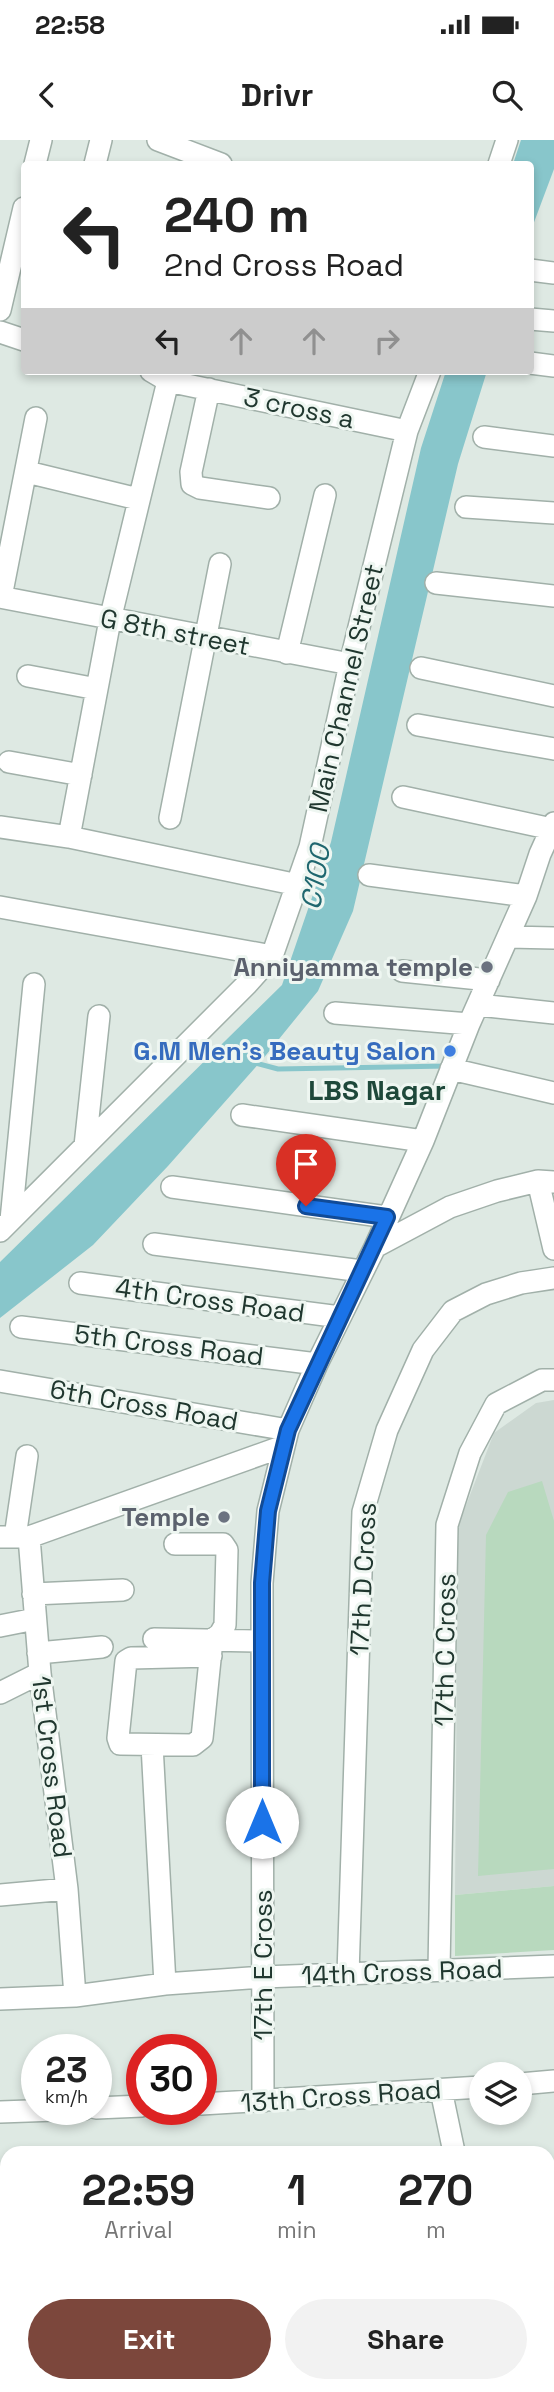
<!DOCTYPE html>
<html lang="en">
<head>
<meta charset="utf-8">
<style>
	:root { --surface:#fff; --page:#f2f2f2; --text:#222; --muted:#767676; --accent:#7c473c }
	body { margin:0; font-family:"Space Grotesk",sans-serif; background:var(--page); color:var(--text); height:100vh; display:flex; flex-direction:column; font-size:26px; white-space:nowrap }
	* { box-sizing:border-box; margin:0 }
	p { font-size:23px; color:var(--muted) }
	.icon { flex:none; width:38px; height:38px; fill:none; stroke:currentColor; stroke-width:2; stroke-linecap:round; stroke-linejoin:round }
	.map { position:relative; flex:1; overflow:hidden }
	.side { position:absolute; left:0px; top:2006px; width:555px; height:247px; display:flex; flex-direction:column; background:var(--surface); border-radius:21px 21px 0 0; box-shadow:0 4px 10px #0003 }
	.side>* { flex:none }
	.banner { position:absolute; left:21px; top:21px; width:513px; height:214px; border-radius:7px; box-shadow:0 4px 10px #0003; background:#fff; color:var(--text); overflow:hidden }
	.fabs { position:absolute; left:469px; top:1922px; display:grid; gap:14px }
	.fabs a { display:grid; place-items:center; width:63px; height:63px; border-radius:50%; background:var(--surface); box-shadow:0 4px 10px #0003; font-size:35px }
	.speed { position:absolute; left:21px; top:1894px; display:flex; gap:14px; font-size:35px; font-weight:700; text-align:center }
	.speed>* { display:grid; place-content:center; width:91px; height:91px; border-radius:50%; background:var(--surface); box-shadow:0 4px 10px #0003; line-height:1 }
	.speed small { font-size:18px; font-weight:400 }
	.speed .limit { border:10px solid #d22; background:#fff; color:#111 }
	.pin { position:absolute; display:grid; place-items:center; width:60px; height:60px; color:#fff; margin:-72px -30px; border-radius:50% 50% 50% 0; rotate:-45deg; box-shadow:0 0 7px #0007 }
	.pin .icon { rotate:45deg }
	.me { position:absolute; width:77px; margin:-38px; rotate:0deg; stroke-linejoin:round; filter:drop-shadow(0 0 5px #0008) }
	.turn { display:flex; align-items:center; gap:24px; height:147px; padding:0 28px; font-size:32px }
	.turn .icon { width:91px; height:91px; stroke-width:2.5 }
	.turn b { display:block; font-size:49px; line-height:60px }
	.lanes { display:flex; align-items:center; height:66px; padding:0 28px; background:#0003; justify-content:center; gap:35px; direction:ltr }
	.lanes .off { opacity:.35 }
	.eta { display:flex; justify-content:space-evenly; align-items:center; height:119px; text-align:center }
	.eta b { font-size:42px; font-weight:700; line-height:49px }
	.primary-button { display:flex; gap:14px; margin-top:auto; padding:14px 28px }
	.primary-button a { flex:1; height:80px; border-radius:42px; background:var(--accent); color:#fff; font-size:28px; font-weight:700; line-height:80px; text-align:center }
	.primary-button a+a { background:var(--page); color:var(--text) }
	.status { display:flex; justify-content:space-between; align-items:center; height:49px; padding:0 35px; background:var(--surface); direction:ltr }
	.status svg { height:19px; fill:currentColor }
	header { display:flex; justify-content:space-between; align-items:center; height:91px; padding:0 28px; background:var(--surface); font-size:32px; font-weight:700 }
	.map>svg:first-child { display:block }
	.built { fill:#ccd8d2 }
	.green { fill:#b8d9be }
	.water { fill:#88c6cb }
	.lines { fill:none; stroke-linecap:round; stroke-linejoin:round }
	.stream { stroke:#88c6cb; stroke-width:5 }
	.minor-casing { stroke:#a1b0a9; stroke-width:24 }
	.minor { stroke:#fff; stroke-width:21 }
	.route-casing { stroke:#114b97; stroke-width:18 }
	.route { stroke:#1a73e8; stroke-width:12 }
	.worship-dot { fill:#6b7280; stroke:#eef6f1; stroke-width:2.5 }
	.shop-dot { fill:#3f7fe0; stroke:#eef6f1; stroke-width:2.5 }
	.labels { text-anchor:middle; stroke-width:6; stroke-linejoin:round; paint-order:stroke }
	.street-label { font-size:26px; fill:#20372f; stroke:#eef6f1 }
	.worship-label { font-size:26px; font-weight:bold; fill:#5b616d; stroke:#eef6f1; text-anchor:end }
	.shop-label { font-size:26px; font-weight:bold; fill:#366cbe; stroke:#eef6f1; text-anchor:end }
	.water-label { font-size:28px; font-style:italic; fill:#1f676f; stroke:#eef6f1 }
	.neighbourhood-label { font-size:28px; font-weight:bold; fill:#1e483a; stroke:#eef6f1 }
</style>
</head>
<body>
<div class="status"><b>22:58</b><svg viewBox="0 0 49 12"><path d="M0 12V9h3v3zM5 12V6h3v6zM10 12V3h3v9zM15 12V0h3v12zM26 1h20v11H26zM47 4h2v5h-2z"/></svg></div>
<header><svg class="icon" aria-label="back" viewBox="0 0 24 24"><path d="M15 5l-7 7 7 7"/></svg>Drivr<svg class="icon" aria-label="search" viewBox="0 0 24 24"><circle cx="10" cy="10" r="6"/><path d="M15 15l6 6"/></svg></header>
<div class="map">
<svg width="554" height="2252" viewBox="0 0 554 2252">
	<rect width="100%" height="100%" fill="#dee9e3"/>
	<!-- built -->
	<path class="built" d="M554,1260V1746L455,1755L458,1386L494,1293L536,1263Z
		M548,2136H554V2252H514L513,2245H548Z"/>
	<!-- green -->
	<path class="green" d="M542,1341L554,1381V1729L478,1736L486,1395L508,1352Z
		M554,1746V1810L455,1816V1755Z"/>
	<!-- water -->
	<path class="water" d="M521,0H554V29L530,93V24H513Z
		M446,231H487L458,324L353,771L318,851L262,920L168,1026L93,1105L0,1178V1122L282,845L331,702L421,308Z"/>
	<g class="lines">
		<!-- stream -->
		<path class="stream" d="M252,922L278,929L448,926"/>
		<!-- minor casing -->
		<g class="minor-casing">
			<path id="minor" d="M158,0L221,24
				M35,24L41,0
				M95,24L101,0
				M499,24L507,0
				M530,130L554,133
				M0,170L24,68
				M530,179L554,181
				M0,192L24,200
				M530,223L554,226
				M151,231L168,241L407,291
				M209,249L191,332L192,344L200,348L269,358
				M484,297L554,306
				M27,332L138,359
				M466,367L554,373
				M436,443L554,456
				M0,457L350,524
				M1,457L36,278
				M287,513L325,355
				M421,528L554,556
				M28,536L97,549
				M418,585L554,609
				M9,622L81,635
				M403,657L552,689
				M170,678L220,424
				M0,687L69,697L298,745
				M69,697L110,480L168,241
				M369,735L526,756
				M0,767L272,816
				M508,797L554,798
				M402,831L489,840
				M478,865L554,873
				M335,873L469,884
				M451,929L554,953
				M242,975L423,1001
				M85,1006L99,876
				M538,1041L554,1109
				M172,1047L387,1077
				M11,1080L34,844
				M0,1091L247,844L272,816L310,707L350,524L407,291L430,231
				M154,1104L362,1131
				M375,1107L423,1001L469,884L526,756L540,714L554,683
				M80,1143L340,1177
				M21,1187L317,1224
				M0,1241L288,1290
				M0,1397H29L284,1306
				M15,1397L27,1316
				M29,1397L40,1533L67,1749L75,1856
				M175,1404H223L227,1410L225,1485L220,1494L212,1500L202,1598L193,1605L120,1604L118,1598L126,1521L131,1518L211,1516
				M33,1454L123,1450
				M0,1486L35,1479
				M154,1499L262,1501
				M38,1513L102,1507
				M0,1553L40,1533
				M152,1605L165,1844
				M0,1755L67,1749
				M439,1830L447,1385L470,1313L496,1264L542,1240H554
				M348,1834L363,1372L387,1290L423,1210L453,1171L486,1154L521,1143L554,1138
				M0,1859L75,1856L165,1844L263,1837L554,1826
				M520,1944L554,1941
				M441,1950L454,2012
				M263,1961L262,1443L268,1371L288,1290L317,1224L375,1107L450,1067L497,1051L538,1041L554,1042
				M201,1964L481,1947
				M96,1968L142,1966
				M0,1972L84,1969
				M548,2102H554
				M0,2117H7
				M548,2122H554
				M72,2245L74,2252
				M505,2245L507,2252"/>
		</g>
		<!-- minor -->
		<use href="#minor" class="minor"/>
	</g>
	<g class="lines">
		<!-- route casing -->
		<g class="route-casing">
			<path id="route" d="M262,1682V1443L268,1371L288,1290L387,1077L306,1066"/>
		</g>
		<!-- route -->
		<use href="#route" class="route"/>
	</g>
	<!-- markers -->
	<g class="worship-dot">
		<circle cx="487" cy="827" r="7"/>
		<circle cx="224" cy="1377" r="7"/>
	</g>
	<circle class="shop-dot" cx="450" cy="911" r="7"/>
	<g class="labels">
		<!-- street labels -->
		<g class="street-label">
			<text transform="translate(299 268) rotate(12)" y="9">3 cross a</text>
			<text transform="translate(175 492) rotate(11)" y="9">G 8th street</text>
			<text transform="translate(346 548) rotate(-77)" y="9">Main Channel Street</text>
			<text transform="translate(210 1160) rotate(8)" y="9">4th Cross Road</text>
			<text transform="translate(169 1205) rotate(7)" y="9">5th Cross Road</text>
			<text transform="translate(144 1265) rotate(10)" y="9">6th Cross Road</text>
			<text transform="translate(363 1439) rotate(-87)" y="9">17th D Cross</text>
			<text transform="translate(445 1510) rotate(-89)" y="9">17th C Cross</text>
			<text transform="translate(52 1627) rotate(83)" y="9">1st Cross Road</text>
			<text transform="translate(263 1825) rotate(-90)" y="9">17th E Cross</text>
			<text transform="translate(402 1832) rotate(-2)" y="9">14th Cross Road</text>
			<text transform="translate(341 1956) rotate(-4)" y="9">13th Cross Road</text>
		</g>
		<!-- worship labels -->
		<g class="worship-label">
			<text x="473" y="836">Anniyamma temple</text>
			<text x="210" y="1386">Temple</text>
		</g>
		<!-- shop labels -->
		<g class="shop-label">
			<text x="436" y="920">G.M Men's Beauty Salon</text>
		</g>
		<!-- water labels -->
		<g class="water-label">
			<text transform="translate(315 737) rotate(-81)" y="10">C100</text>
		</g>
		<!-- neighbourhood labels -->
		<g class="neighbourhood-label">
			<text x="377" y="960">LBS Nagar</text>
		</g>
	</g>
</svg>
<div class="fabs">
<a><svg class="icon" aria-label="layers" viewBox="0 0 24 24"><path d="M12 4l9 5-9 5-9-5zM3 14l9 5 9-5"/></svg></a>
</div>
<div class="speed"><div>23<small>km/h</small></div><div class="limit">30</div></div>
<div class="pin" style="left:306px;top:1066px;background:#d93025"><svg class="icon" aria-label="arrive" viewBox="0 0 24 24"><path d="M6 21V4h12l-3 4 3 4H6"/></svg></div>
<svg class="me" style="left:262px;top:1682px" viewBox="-20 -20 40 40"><circle r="19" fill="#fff"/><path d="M0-13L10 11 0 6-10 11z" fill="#1a73e8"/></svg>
<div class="banner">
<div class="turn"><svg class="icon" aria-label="left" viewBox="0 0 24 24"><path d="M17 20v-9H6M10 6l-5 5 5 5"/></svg><div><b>240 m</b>2nd Cross Road</div></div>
<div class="lanes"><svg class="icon" aria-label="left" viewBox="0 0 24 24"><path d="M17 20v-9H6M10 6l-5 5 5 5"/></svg><svg class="icon off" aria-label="ahead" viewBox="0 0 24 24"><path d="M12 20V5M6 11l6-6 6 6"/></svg><svg class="icon off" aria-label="ahead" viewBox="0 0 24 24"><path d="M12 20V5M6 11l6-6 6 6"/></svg><svg class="icon off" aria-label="right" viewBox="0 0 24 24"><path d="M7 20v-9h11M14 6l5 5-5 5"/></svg></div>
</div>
<section class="side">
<div class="eta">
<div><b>22:59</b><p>Arrival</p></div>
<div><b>1</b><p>min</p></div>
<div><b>270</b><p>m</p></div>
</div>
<div class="primary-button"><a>Exit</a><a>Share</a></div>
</section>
</div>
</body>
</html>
